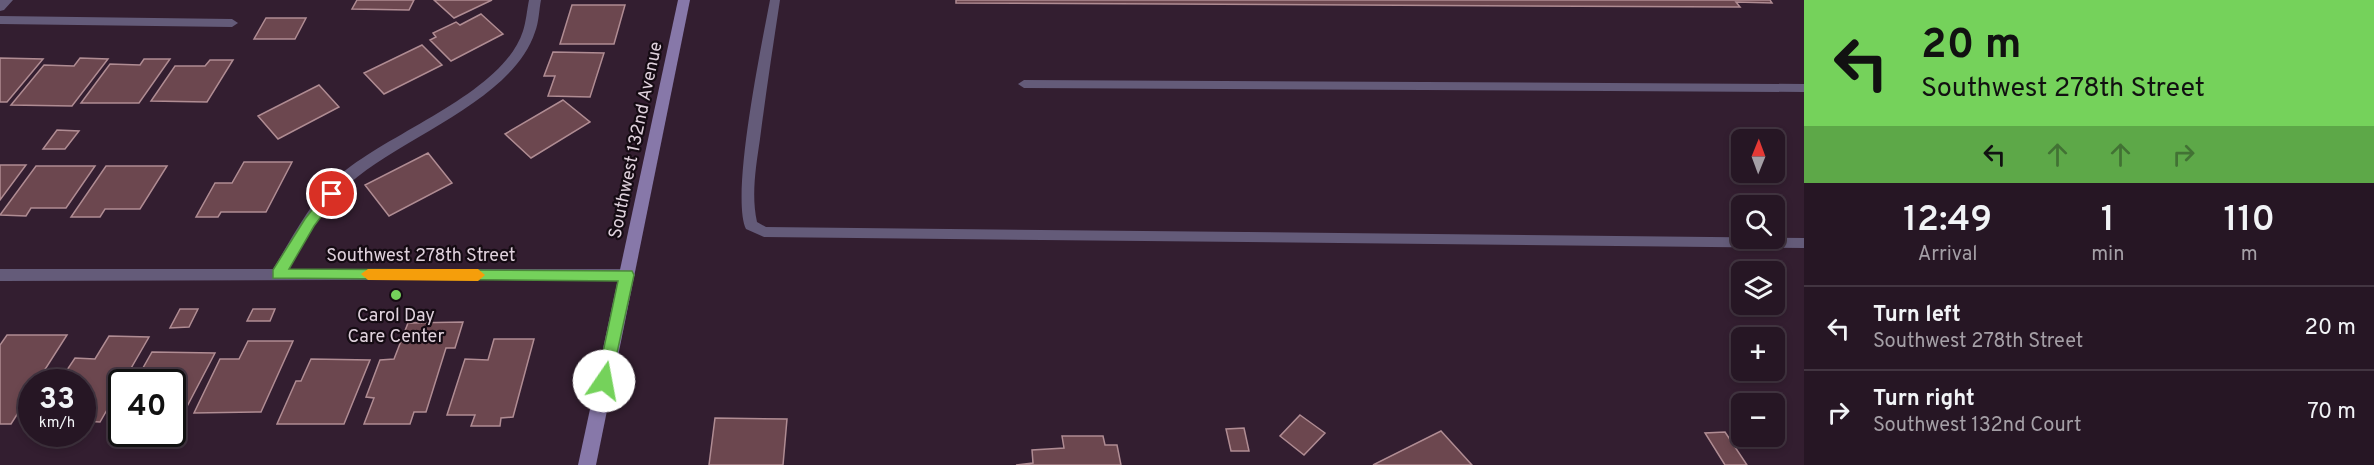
<!DOCTYPE html>
<html lang="en">
<head>
<meta charset="utf-8">
<style>
	:root { --surface:#261624; --page:#322331; --text:#f1f3f6; --muted:#a49fa6; --line:#423541 }
	body { margin:0; font-family:Overpass,sans-serif; background:var(--page); color:var(--text); height:100vh; display:flex; flex-direction:column; font-size:22px; white-space:nowrap }
	* { box-sizing:border-box; margin:0 }
	p { font-size:20px; color:var(--muted) }
	.icon { flex:none; width:33px; height:33px; fill:none; stroke:currentColor; stroke-width:2; stroke-linecap:round; stroke-linejoin:round }
	.map { position:relative; flex:1; overflow:hidden }
	.drawer { display:flex; flex-direction:column; background:var(--surface); width:570px }
	.drawer>* { flex:none }
	.guide { background:#75d25b; color:#111; overflow:hidden }
	.needle { width:39px; rotate:1deg }
	.fabs { position:absolute; left:1731px; top:129px; display:grid; gap:12px }
	.fabs a { display:grid; place-items:center; width:54px; height:54px; border-radius:9px; background:var(--surface); box-shadow:0 3px 9px #0003,0 0 0 2px var(--line); font-size:30px }
	.speed { position:absolute; left:18px; top:369px; display:flex; gap:12px; font-size:30px; font-weight:700; text-align:center }
	.speed>* { display:grid; place-content:center; width:78px; height:78px; border-radius:50%; background:var(--surface); box-shadow:0 3px 9px #0003,0 0 0 2px var(--line); line-height:1 }
	.speed small { font-size:15px; font-weight:400 }
	.speed .limit { border:3px solid #111; border-radius:9px; background:#fff; color:#111 }
	.pin { position:absolute; display:grid; place-items:center; width:51px; height:51px; color:#fff; margin:-26px; border:3px solid #fff; border-radius:50%; box-shadow:0 2px 6px #0007 }
	.me { position:absolute; width:66px; margin:-33px; rotate:12deg; stroke-linejoin:round; filter:drop-shadow(0 0 4px #0008) }
	.turn { display:flex; align-items:center; gap:21px; height:126px; padding:0 18px; font-size:27px }
	.turn .icon { width:78px; height:78px; stroke-width:2.5 }
	.turn b { display:block; font-size:42px; line-height:51px }
	.lanes { display:flex; align-items:center; height:57px; padding:0 18px; background:#0003; justify-content:center; gap:30px; direction:ltr }
	.lanes .off { opacity:.35 }
	.eta { display:flex; justify-content:space-evenly; align-items:center; height:102px; text-align:center }
	.eta b { font-size:36px; font-weight:600; line-height:42px }
	ul { padding:0; list-style:none }
	li { display:flex; align-items:center; gap:18px; height:84px; padding:0 18px; border-top:2px solid var(--line) }
	li div { flex:1 }
	li b { display:block; font-size:22px }
	li em { font-style:normal }
	main { display:flex; flex:1; min-height:0 }
	.map>svg:first-child { display:block }
	.building { fill:#6c474f; stroke:#b08c93; stroke-width:1.5 }
	.lines { fill:none; stroke-linecap:round; stroke-linejoin:round }
	.lane { fill:#645b79; fill-rule:evenodd }
	.street { fill:#645b79; fill-rule:evenodd }
	.secondary { fill:#8778a9; fill-rule:evenodd }
	.route { fill:#75d25b; stroke:#4c883b; stroke-width:1.5 }
	.slow { fill:#f59e0b }
	.poi-dot { fill:#75d25b; stroke:#150b13; stroke-width:2 }
	.labels { text-anchor:middle; stroke-width:4.5; stroke-linejoin:round; paint-order:stroke }
	.street-label { font-size:18px; fill:#e0d2dd; stroke:#150b13 }
	.poi-label { font-size:18px; fill:#e0d2dd; stroke:#150b13 }
</style>
</head>
<body>
<main>
<div class="map">
<svg width="1804" height="465" viewBox="0 0 1804 465">
	<rect width="100%" height="100%" fill="#331e30"/>
	<!-- building -->
	<path class="building" d="M357,0H414L409,10L352,9Z
		M434,0H492L454,18Z
		M956,0H1770L1772,3L1736,2L1740,7L956,3Z
		M572,5H625L614,44H560Z
		M481,14L503,34L451,61L430,40L436,37L433,33L456,22L460,25Z
		M266,18H306L295,39H254Z
		M422,45L442,65L384,94L364,73Z
		M553,52L604,53L590,97L548,96L555,76H544Z
		M0,58L43,59L7,102H0Z
		M80,58L108,59L72,106L11,105L44,65L74,66Z
		M144,59H170L139,103H81L110,64L140,65Z
		M210,60H233L207,102L151,101L175,66H205Z
		M319,85L339,107L278,139L258,116Z
		M563,100L590,122L531,158L505,134Z
		M57,130L79,131L65,149H43Z
		M428,153L452,183L389,216L365,185Z
		M244,162H292L266,212H221L218,217H196L215,183H232Z
		M0,165H26L0,200Z
		M36,166H95L66,208H31L26,216L0,215Z
		M106,166H167L140,209H105L100,217H71Z
		M180,309H198L189,327L170,328Z
		M253,309H275L270,321H247Z
		M463,322L455,348H446L426,412H414L410,424H364L374,398L366,397L380,360L394,359L408,323Z
		M7,335H67L37,382H32V391L11,424H0V345Z
		M109,336L149,337L100,422L82,421V382H59L75,358L95,359Z
		M494,339H534L513,417L501,418L500,426H471L475,415H447L465,359L488,360Z
		M248,341H293L261,412L194,413L220,359H239Z
		M152,352L215,353L182,416H172V382H135Z
		M311,359L370,360L344,424H277L296,381H301Z
		M1300,415L1325,433L1304,455L1280,436Z
		M715,418L787,419L783,465H709Z
		M1244,428L1249,451H1231L1226,429Z
		M1441,431L1472,465H1373Z
		M1725,432L1747,465H1725L1705,433Z
		M1062,436H1103L1105,445H1117L1121,465H1016L1033,463L1032,450L1064,448Z"/>
	<g class="lines">
		<!-- lane -->
		<path class="lane" d="M770,0H780C773,46 766,92 760,139C756,166 751,195 757,222L766,227L1804,238V248L764,237L746,229C730,196 762,43 770,0Z
			M1024,80L1804,84V92L1024,88L1018,84Z"/>
		<!-- street -->
		<path class="street" d="M0,0H13L4,10L0,11Z
			M529,0H541C539,10 539,22 535,32C513,100 402,137 350,183C323,206 307,239 289,269H627L632,271L635,275L632,279L0,281V269H273C293,237 310,201 339,176C387,133 503,94 523,31C526,22 527,10 529,0Z
			M0,16L232,19L238,23L232,27L0,24Z"/>
		<!-- secondary -->
		<path class="secondary" d="M678,0H690L596,465H578Z"/>
	</g>
	<!-- route -->
	<path class="route" d="M332,189L338,194L314,226L289,269L632,271L634,275L610,385L604,387L597,381L618,281L273,278V270L305,219L327,191Z"/>
	<!-- slow -->
	<path class="slow" d="M368,269H478L485,275L478,281L368,280L361,274Z"/>
	<!-- markers -->
	<circle class="poi-dot" cx="396" cy="295" r="6"/>
	<g class="labels">
		<!-- street labels -->
		<g class="street-label">
			<text transform="translate(635 140) rotate(-78)" y="6">Southwest 132nd Avenue</text>
			<text x="421" y="261">Southwest 278th Street</text>
		</g>
		<!-- poi labels -->
		<g class="poi-label">
			<text x="396" y="321">Carol Day<tspan x="396" dy="21">Care Center</tspan></text>
		</g>
	</g>
</svg>
<div class="fabs">
<a><svg class="needle" viewBox="-14 -14 28 28"><path d="M0-13l5 13h-10z" fill="#e53935"/><path d="M0 13l5-13h-10z" fill="#a49fa6"/></svg></a>
<a><svg class="icon" aria-label="search" viewBox="0 0 24 24"><circle cx="10" cy="10" r="6"/><path d="M15 15l6 6"/></svg></a>
<a><svg class="icon" aria-label="layers" viewBox="0 0 24 24"><path d="M12 4l9 5-9 5-9-5zM3 14l9 5 9-5"/></svg></a>
<a>+</a>
<a>−</a>
</div>
<div class="speed"><div>33<small>km/h</small></div><div class="limit">40</div></div>
<div class="pin" style="left:332px;top:194px;background:#d93025"><svg class="icon" aria-label="arrive" viewBox="0 0 24 24"><path d="M6 21V4h12l-3 4 3 4H6"/></svg></div>
<svg class="me" style="left:604px;top:381px" viewBox="-20 -20 40 40"><circle r="19" fill="#fff"/><path d="M0-13L10 11 0 6-10 11z" fill="#75d25b"/></svg>
</div>
<section class="drawer">
<div class="guide">
<div class="turn"><svg class="icon" aria-label="left" viewBox="0 0 24 24"><path d="M17 20v-9H6M10 6l-5 5 5 5"/></svg><div><b>20 m</b>Southwest 278th Street</div></div>
<div class="lanes"><svg class="icon" aria-label="left" viewBox="0 0 24 24"><path d="M17 20v-9H6M10 6l-5 5 5 5"/></svg><svg class="icon off" aria-label="ahead" viewBox="0 0 24 24"><path d="M12 20V5M6 11l6-6 6 6"/></svg><svg class="icon off" aria-label="ahead" viewBox="0 0 24 24"><path d="M12 20V5M6 11l6-6 6 6"/></svg><svg class="icon off" aria-label="right" viewBox="0 0 24 24"><path d="M7 20v-9h11M14 6l5 5-5 5"/></svg></div>
</div>
<div class="eta">
<div><b>12:49</b><p>Arrival</p></div>
<div><b>1</b><p>min</p></div>
<div><b>110</b><p>m</p></div>
</div>
<ul>
<li><svg class="icon" aria-label="left" viewBox="0 0 24 24"><path d="M17 20v-9H6M10 6l-5 5 5 5"/></svg><div><b>Turn left</b><p>Southwest 278th Street</p></div><em>20 m</em></li>
<li><svg class="icon" aria-label="right" viewBox="0 0 24 24"><path d="M7 20v-9h11M14 6l5 5-5 5"/></svg><div><b>Turn right</b><p>Southwest 132nd Court</p></div><em>70 m</em></li>
</ul>
</section>
</main>
</body>
</html>
